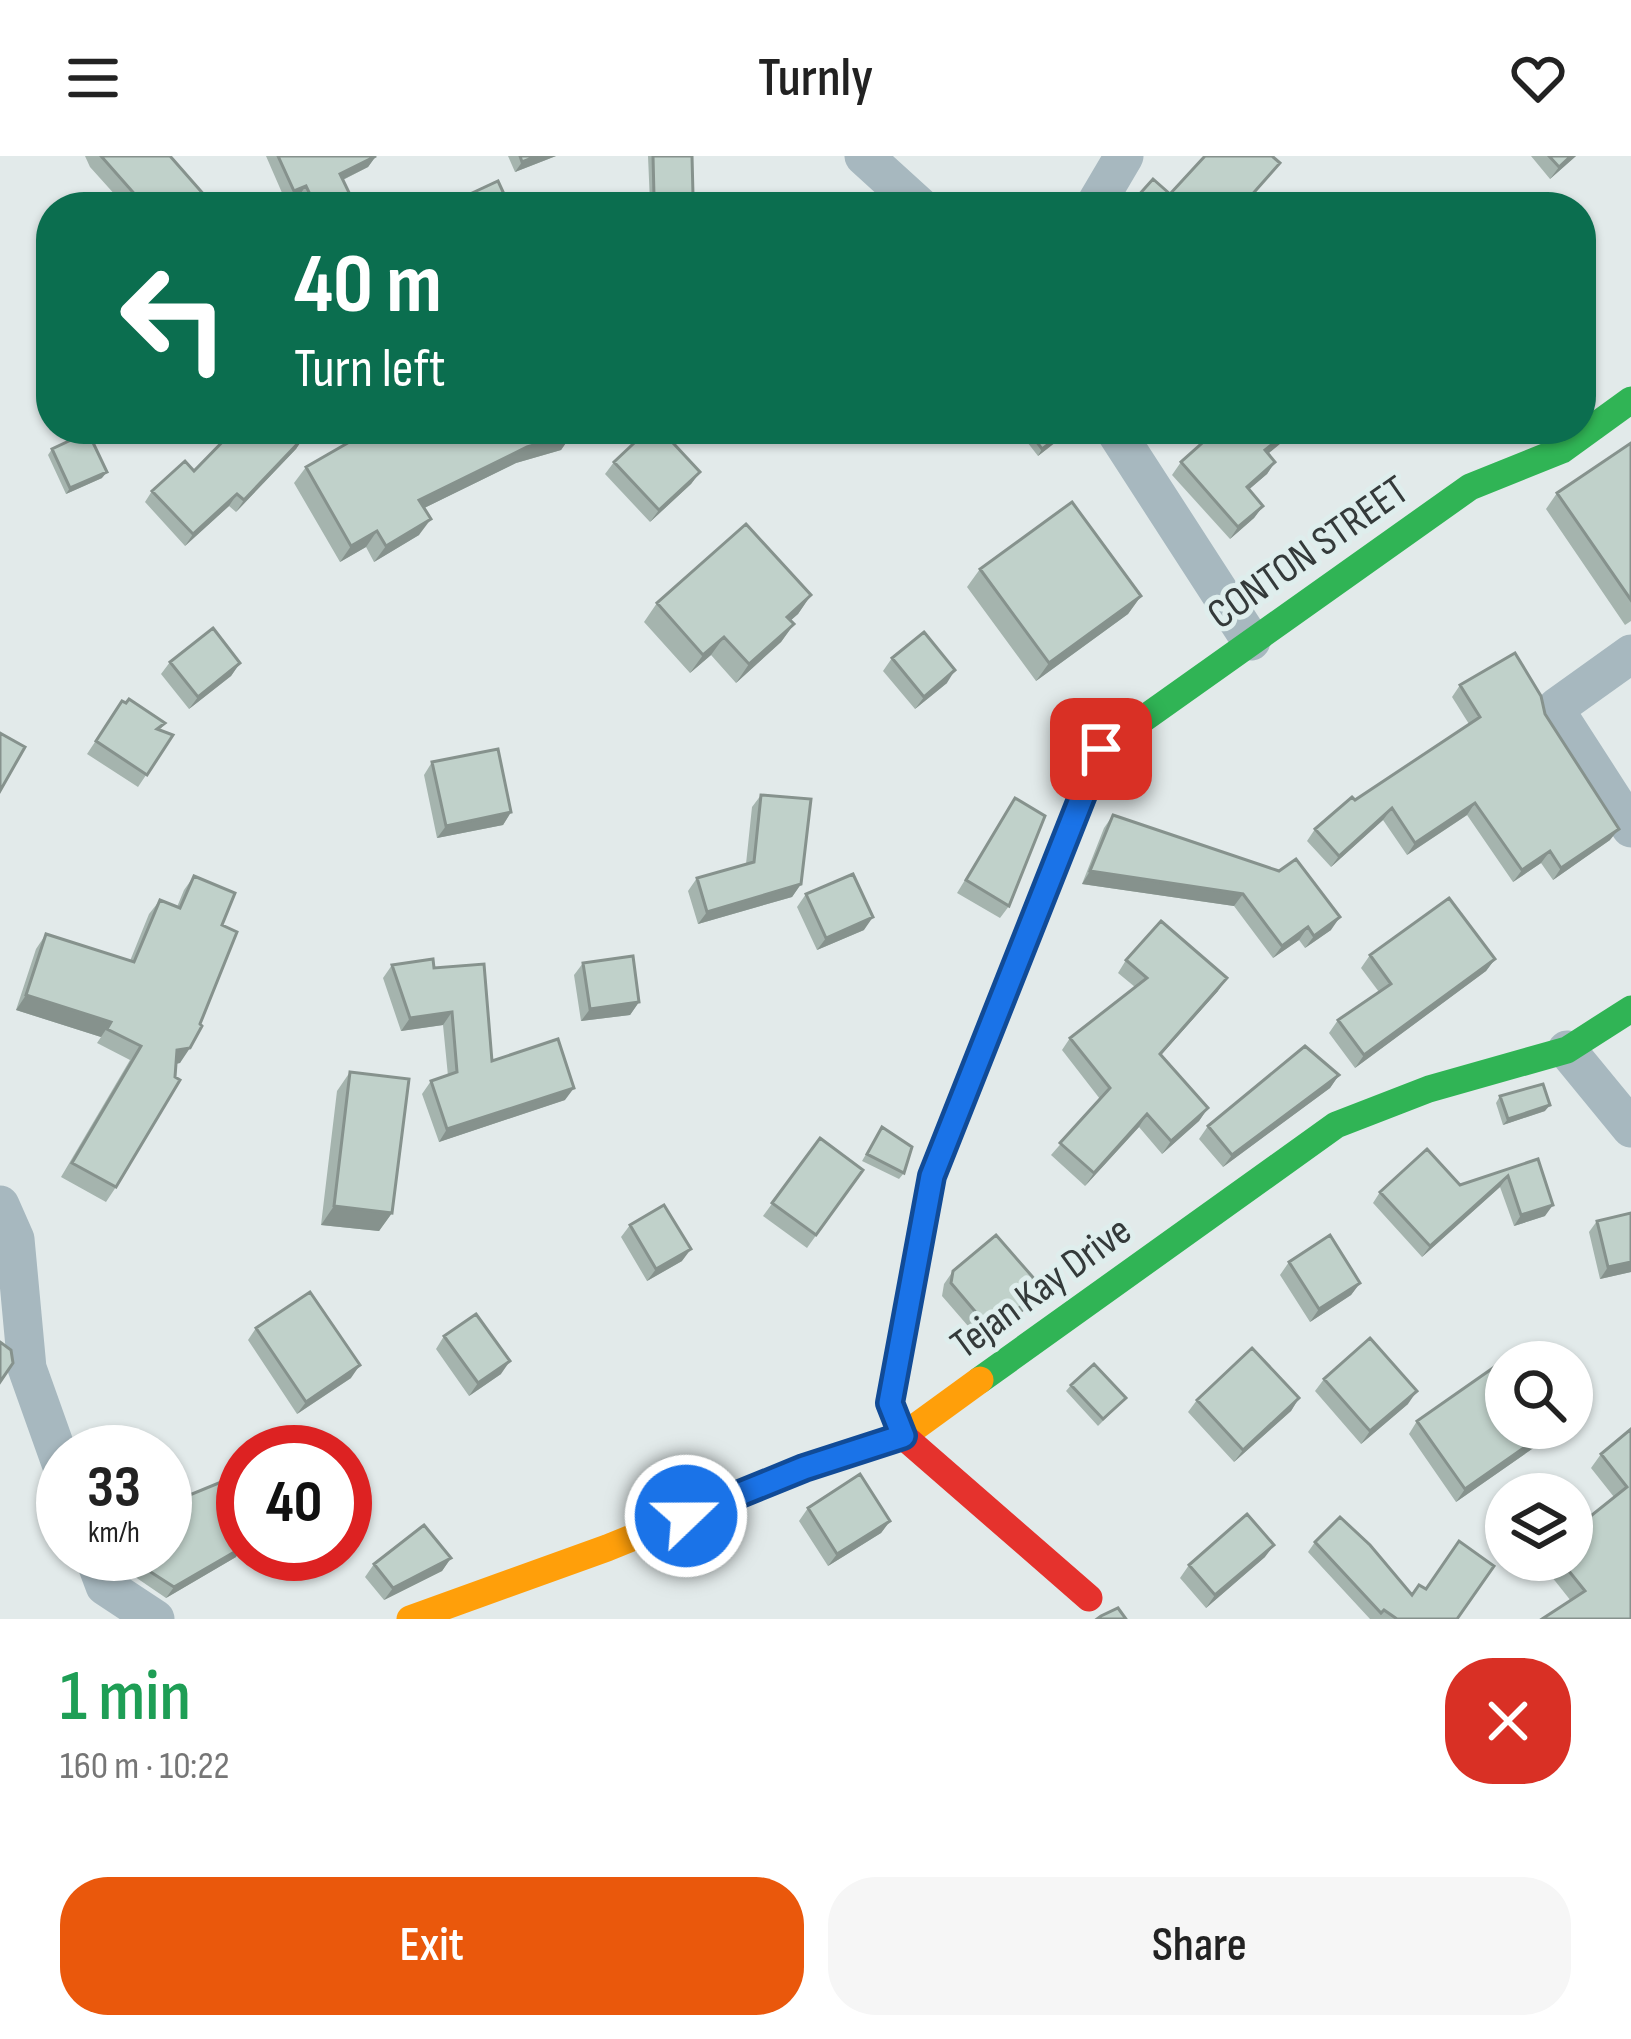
<!DOCTYPE html>
<html lang="en">
<head>
<meta charset="utf-8">
<style>
	:root { --surface:#fff; --page:#f6f6f6; --text:#222; --muted:#767676; --accent:#ea580c }
	body { margin:0; font-family:"Sofia Sans Condensed",sans-serif; background:var(--page); color:var(--text); height:100vh; display:flex; flex-direction:column; font-size:45px; white-space:nowrap }
	* { box-sizing:border-box; margin:0 }
	p { font-size:39px; color:var(--muted) }
	.icon { flex:none; width:66px; height:66px; fill:none; stroke:currentColor; stroke-width:2; stroke-linecap:round; stroke-linejoin:round }
	.map { position:relative; height:1463px; overflow:hidden }
	.details { display:flex; flex-direction:column; background:var(--surface); flex:1 }
	.details>* { flex:none }
	.banner { position:absolute; left:36px; top:36px; width:1560px; height:252px; border-radius:48px; box-shadow:0 3px 9px #0004; background:#0b6e4f; color:#fff; overflow:hidden }
	.controls { position:absolute; left:1485px; top:1185px; display:grid; gap:24px }
	.controls a { display:grid; place-items:center; width:108px; height:108px; border-radius:50%; background:var(--surface); box-shadow:0 3px 9px #0004; font-size:60px }
	.speed { position:absolute; left:36px; top:1269px; display:flex; gap:24px; font-size:60px; font-weight:700; text-align:center }
	.speed>* { display:grid; place-content:center; width:156px; height:156px; border-radius:50%; background:var(--surface); box-shadow:0 3px 9px #0004; line-height:1 }
	.speed small { font-size:30px; font-weight:400 }
	.speed .limit { border:18px solid #d22; background:#fff; color:#111 }
	.pin { position:absolute; display:grid; place-items:center; width:102px; height:102px; color:#fff; margin:-51px; border-radius:24px; box-shadow:0 6px 18px #0006 }
	.me { position:absolute; width:132px; margin:-66px; rotate:68deg; stroke-linejoin:round; filter:drop-shadow(0 0 9px #0008) }
	.turn { display:flex; align-items:center; gap:42px; height:252px; padding:0 60px; font-size:54px }
	.turn .icon { width:156px; height:156px; stroke-width:2.5 }
	.turn b { display:block; font-size:84px; line-height:102px }
	.round { display:grid; place-items:center; flex:none; width:126px; height:126px; border-radius:48px; background:var(--page) }
	.overview { display:flex; align-items:center; justify-content:space-between; height:204px; padding:0 60px }
	h1 { font-size:72px; font-weight:600; line-height:90px; color:#1e9e55 }
	.button { display:flex; gap:24px; margin-top:auto; padding:24px 60px }
	.button a { flex:1; height:138px; border-radius:48px; background:var(--accent); color:#fff; font-size:48px; font-weight:600; line-height:138px; text-align:center }
	.button a+a { background:var(--page); color:var(--text) }
	header { display:flex; justify-content:space-between; align-items:center; height:156px; padding:0 60px; background:var(--surface); font-size:54px; font-weight:600 }
	.map>svg:first-child { display:block }
	.lines { fill:none; stroke-linecap:round; stroke-linejoin:round }
	.street { stroke:#a7b8bf; stroke-width:39 }
	.fast { stroke:#30b455; stroke-width:27 }
	.slow { stroke:#ff9f0a; stroke-width:27 }
	.jam { stroke:#e5322d; stroke-width:27 }
	.wall { fill:#a5b4ae }
	.shaded-wall { fill:#86928d }
	.building { fill:#c0d1ca; stroke:#86928d; stroke-width:3 }
	.route-casing { stroke:#114b97; stroke-width:30 }
	.route { stroke:#1a73e8; stroke-width:21 }
	.labels { text-anchor:middle; stroke-width:10; stroke-linejoin:round; paint-order:stroke }
	.street-label { font-size:42px; fill:#343a3a; stroke:#dfeeed }
</style>
</head>
<body>
<header><svg class="icon" aria-label="menu" viewBox="0 0 24 24"><path d="M4 6h16M4 12h16M4 18h16"/></svg>Turnly<svg class="icon" aria-label="heart" viewBox="0 0 24 24"><path d="M12 20l-8-8c-3-5 5-10 8-4 3-6 11-1 8 4z"/></svg></header>
<div class="map">
<svg width="1631" height="1463" viewBox="0 0 1631 1463">
	<rect width="100%" height="100%" fill="#e2eaea"/>
	<g class="lines">
		<!-- street -->
		<path class="street" d="M864,0L920,51
			M1094,51L1124,0
			M1114,273L1251,485
			M1631,498L1557,551V557L1631,672
			M1567,894L1631,972
			M0,1049L15,1083L27,1212L63,1313
			M93,1398L105,1430L155,1463"/>
		<!-- fast -->
		<path class="fast" d="M1026,782L1101,593L1470,331L1562,294L1631,244
			M980,1224L1336,969L1429,933L1567,894L1631,853"/>
		<!-- slow -->
		<path class="slow" d="M410,1463L607,1392L804,1312L903,1280L980,1224"/>
		<!-- jam -->
		<path class="jam" d="M1026,782L932,1020L890,1247L903,1280L1089,1442"/>
	</g>
	<!-- wall -->
	<path class="wall" d="M85,0H170L212,51H126L90,11Z
		M266,0H376L368,11L343,24L356,51H303L298,41L286,46Z
		M508,0H556L515,16Z
		M648,0H692L693,39L689,45L650,47Z
		M1531,0H1576L1550,23Z
		M1017,273H1071L1038,300Z
		M1218,273H1298L1268,297L1275,306L1267,318L1249,333L1263,350L1254,362L1230,383L1172,319L1181,306Z
		M572,278L561,294L516,307L424,352L419,379L374,406L366,391L340,406L294,327L306,311Z
		M303,282L296,293L236,356L229,350L185,390L145,346L152,335L194,315Z
		M1631,287V465L1625,469L1546,353L1557,337Z
		M52,293L102,322L66,338L48,299Z
		M614,306L700,316L691,328L650,366L605,318Z
		M980,413L1141,440L1128,458L1036,525L967,431Z
		M811,439L798,458L791,464L794,468L781,486L736,527L711,499L690,517L644,466L657,447Z
		M892,502L947,527L915,553L883,515Z
		M170,506L240,507L231,520L189,553L161,518Z
		M1460,529L1545,558L1610,684L1553,724L1541,707L1513,726L1467,659L1407,699L1383,664L1331,711L1307,685L1315,673L1355,644L1469,568L1452,541Z
		M122,545L165,567L160,574L173,579L138,631L87,598Z
		M432,606L511,656L503,669L437,682L424,619Z
		M761,639L801,728L792,741L698,768L688,735L697,722L746,708L752,651Z
		M1015,642L1009,750L1000,762L957,737Z
		M1113,659L1331,774L1305,792L1299,784L1273,802L1234,750L1082,728L1104,672Z
		M194,720L222,769L180,907L176,908L116,1031L106,1046L61,1021L130,904L97,887L101,881L16,854L36,793L46,778L130,805L149,758L160,744L177,751L184,734Z
		M806,738L864,774L817,794L797,751Z
		M1370,799L1495,803L1486,815L1355,912L1329,877L1338,864L1379,836L1361,812Z
		M1126,804L1218,835L1161,899L1208,952L1199,965L1162,998L1139,971L1085,1030L1051,999L1100,943L1062,894L1070,882L1135,831L1118,817Z
		M583,807L639,846L630,859L581,865L574,819Z
		M392,809L434,812L492,905L565,944L439,986L422,938L431,925L448,920L443,869L401,875L383,822Z
		M350,916L392,1057L379,1075L321,1069L337,935Z
		M1339,919L1330,932L1223,1011L1199,983L1208,970Z
		M1500,940L1545,955L1503,969L1496,947Z
		M882,971L904,1017L899,1023L862,1005Z
		M820,982L863,1014L807,1092L763,1060Z
		M1538,1003L1545,1060L1514,1070L1500,1031L1422,1101L1373,1047L1380,1036L1460,1029Z
		M1597,1065L1631,1116L1600,1123L1589,1076Z
		M630,1069L682,1105L647,1125L621,1081Z
		M1289,1106L1360,1127L1351,1139L1310,1166L1280,1119Z
		M953,1115L1044,1134L1035,1147L981,1185L942,1140L944,1128Z
		M256,1172L351,1222L297,1258L248,1184Z
		M444,1180L501,1218L469,1240L436,1193Z
		M1324,1223L1408,1248L1361,1288L1315,1235Z
		M1071,1229L1126,1242L1098,1270L1066,1235Z
		M1299,1242L1291,1255L1234,1306L1188,1256L1197,1244Z
		M1417,1265L1551,1273L1542,1286L1456,1346L1409,1278Z
		M1631,1273V1463L1571,1445L1540,1406L1542,1404H1572L1614,1341L1591,1312L1601,1298Z
		M243,1317V1369L233,1373L236,1401L166,1442L125,1414L118,1398H165L180,1343Z
		M808,1352L890,1365L881,1377L828,1410L799,1365Z
		M1315,1386L1412,1439L1457,1463H1370L1308,1396Z
		M1265,1401L1206,1452L1180,1422L1189,1409Z
		M451,1402L442,1415L384,1444L365,1421L374,1408Z"/>
	<!-- shaded-wall -->
	<path class="shaded-wall" d="M376,0L368,11L332,29L340,18Z
		M537,0H556L515,16L522,6Z
		M1571,0H1576L1550,23L1559,11Z
		M306,30L298,41L286,46L294,35Z
		M693,39L689,45L650,47L654,40Z
		M1069,273H1071L1069,276L1038,300L1042,293Z
		M1291,273H1298L1257,307L1265,294Z
		M572,278L561,294L516,307L408,360L419,344L527,291Z
		M303,282L296,293L236,356L244,344Z
		M1275,306L1267,318L1238,343L1247,331Z
		M107,316L102,322L66,338L70,332Z
		M700,316L691,328L650,366L659,354Z
		M237,338L229,350L185,390L193,378Z
		M1263,350L1254,362L1230,383L1238,371Z
		M431,363L419,379L374,406L386,390Z
		M377,375L366,391L340,406L351,390Z
		M811,439L798,458L774,479L787,461Z
		M1141,440L1128,458L1036,525L1049,507Z
		M794,468L781,486L736,527L749,508Z
		M724,481L711,499L690,517L703,499Z
		M240,507L231,520L189,553L198,541Z
		M955,514L947,527L915,553L924,541Z
		M1475,647L1467,659L1407,699L1415,687Z
		M1392,652L1383,664L1331,711L1339,700Z
		M511,656L503,669L437,682L446,670Z
		M1619,673L1610,684L1553,724L1561,712Z
		M1550,695L1541,707L1513,726L1522,714Z
		M1090,715L1243,738L1234,750L1082,728Z
		M801,728L792,741L698,768L707,756Z
		M873,761L864,774L817,794L826,782Z
		M1340,761L1331,774L1305,792L1314,780Z
		M1308,771L1299,784L1273,802L1282,790Z
		M1495,803L1486,815L1355,912L1364,899Z
		M1227,822L1218,835L1151,910L1160,898Z
		M26,839L111,866L101,881L16,854Z
		M639,846L630,859L581,865L590,853Z
		M452,856L443,869L401,875L410,862Z
		M190,892L180,907L167,909L177,894Z
		M1339,919L1330,932L1223,1011L1232,999Z
		M574,932L565,944L439,986L447,973Z
		M1550,949L1545,955L1503,969L1508,963Z
		M1208,952L1199,965L1162,998L1171,985Z
		M1147,958L1139,971L1085,1030L1094,1017Z
		M1508,1020L1500,1031L1422,1101L1430,1090Z
		M1553,1049L1545,1060L1514,1070L1521,1059Z
		M334,1050L392,1057L379,1075L321,1069Z
		M691,1093L682,1105L647,1125L656,1113Z
		M1631,1106V1116L1600,1123L1608,1111Z
		M1360,1127L1351,1139L1310,1166L1319,1153Z
		M1044,1134L1035,1147L981,1185L990,1173Z
		M510,1205L501,1218L469,1240L478,1227Z
		M360,1209L351,1222L297,1258L306,1246Z
		M1417,1235L1408,1248L1361,1288L1370,1275Z
		M1299,1242L1291,1255L1234,1306L1243,1294Z
		M1551,1273L1542,1286L1456,1346L1465,1333Z
		M243,1361V1369L222,1377L230,1367Z
		M890,1365L881,1377L828,1410L837,1398Z
		M1274,1389L1265,1401L1206,1452L1215,1439Z
		M243,1391L236,1401L166,1442L174,1431Z
		M451,1402L442,1415L384,1444L393,1432Z"/>
	<!-- building -->
	<path class="building" d="M101,0H170L213,49L211,51H146Z
		M278,0H376L340,18L356,51H316L306,30L294,35Z
		M520,0H537L522,6Z
		M653,0H692L693,39L654,40Z
		M1205,0H1272L1280,7L1241,51H1128L1153,23L1170,38Z
		M1549,0H1571L1559,11Z
		M498,25L510,51H442Z
		M235,273H297L303,282L244,344L237,338L193,378L152,335L185,305L194,315Z
		M372,273H571L572,278L527,291L419,344L431,363L386,390L377,375L351,390L306,311Z
		M649,273H660L700,316L659,354L614,306Z
		M1027,273H1069L1042,293Z
		M1218,273H1291L1265,294L1275,306L1247,331L1263,350L1238,371L1181,306Z
		M88,276L107,316L70,332L52,293Z
		M1631,287V444L1557,337Z
		M1072,346L1141,440L1049,507L980,413Z
		M746,368L811,439L787,461L794,468L749,508L724,481L703,499L657,447Z
		M213,472L240,507L198,541L170,506Z
		M924,476L955,514L924,541L892,502Z
		M1515,497L1541,540L1545,558L1619,673L1561,712L1550,695L1522,714L1475,647L1415,687L1392,652L1339,700L1315,673L1352,641L1355,644L1480,561L1460,529Z
		M129,543L165,567L157,573L173,579L147,619L96,585L122,545L126,547Z
		M0,577L25,591L0,635Z
		M498,593L511,656L446,670L432,606Z
		M761,639L811,643L801,728L707,756L697,722L754,706Z
		M1015,642L1045,660L1009,750L966,724Z
		M1113,659L1279,715L1296,703L1340,761L1314,780L1308,771L1282,790L1243,738L1090,715Z
		M853,718L873,761L826,782L806,738Z
		M194,720L235,737L222,769L237,776L200,868L202,870L190,892L177,894L175,921L180,924L116,1031L72,1007L141,890L107,873L111,866L26,839L46,778L134,806L160,744L180,752Z
		M1449,742L1495,803L1364,899L1338,864L1391,828L1370,799Z
		M1161,765L1227,822L1160,898L1208,952L1171,985L1147,958L1094,1017L1060,987L1110,932L1070,882L1147,822L1126,804Z
		M633,800L639,846L590,853L583,807Z
		M433,803L434,812L484,808L492,905L558,883L574,932L447,973L431,925L457,916L452,856L410,862L392,809Z
		M1305,890L1339,919L1232,999L1208,970Z
		M350,916L409,923L392,1057L334,1050Z
		M1543,928L1550,949L1508,963L1500,940Z
		M882,971L912,991L904,1017L867,998Z
		M820,982L863,1014L816,1079L772,1047Z
		M1427,993L1460,1029L1538,1003L1553,1049L1521,1059L1508,1020L1430,1090L1380,1036Z
		M664,1049L691,1093L656,1113L630,1069Z
		M1631,1057V1106L1608,1111L1597,1065Z
		M996,1079L1044,1134L990,1173L951,1127L953,1115Z
		M1330,1079L1360,1127L1319,1153L1289,1106Z
		M310,1136L360,1209L306,1246L256,1172Z
		M476,1158L510,1205L478,1227L444,1180Z
		M1370,1182L1417,1235L1370,1275L1324,1223Z
		M0,1186L11,1194L13,1207L0,1226Z
		M1252,1192L1299,1242L1243,1294L1197,1244Z
		M1503,1205L1506,1210V1272L1551,1273L1465,1333L1417,1265Z
		M1094,1208L1126,1242L1103,1263L1071,1229Z
		M1631,1273V1463H1542L1585,1435L1560,1404H1572V1375L1627,1331L1601,1298Z
		M243,1317V1361L230,1367L243,1391L174,1431L132,1404L130,1398H165V1330L180,1343Z
		M860,1318L890,1365L837,1398L808,1352Z
		M1247,1358L1274,1389L1215,1439L1189,1409Z
		M1340,1361L1370,1389L1412,1439L1419,1429L1426,1433L1459,1385L1494,1410L1457,1463H1397L1384,1454L1381,1457L1315,1386Z
		M424,1369L451,1402L393,1432L374,1408Z
		M1118,1452L1126,1463H1097L1101,1460Z"/>
	<g class="lines">
		<!-- route casing -->
		<g class="route-casing">
			<path id="route" d="M686,1360L804,1312L903,1280L890,1247L932,1020L1101,593"/>
		</g>
		<!-- route -->
		<use href="#route" class="route"/>
	</g>
	<g class="labels">
		<!-- street labels -->
		<g class="street-label">
			<text transform="translate(1307 395) rotate(-35)" y="15">CONTON STREET</text>
			<text transform="translate(1040 1130) rotate(-36)" y="15">Tejan Kay Drive</text>
		</g>
	</g>
</svg>
<div class="controls">
<a><svg class="icon" aria-label="search" viewBox="0 0 24 24"><circle cx="10" cy="10" r="6"/><path d="M15 15l6 6"/></svg></a>
<a><svg class="icon" aria-label="layers" viewBox="0 0 24 24"><path d="M12 4l9 5-9 5-9-5zM3 14l9 5 9-5"/></svg></a>
</div>
<div class="speed"><div>33<small>km/h</small></div><div class="limit">40</div></div>
<div class="pin" style="left:1101px;top:593px;background:#d93025"><svg class="icon" aria-label="arrive" viewBox="0 0 24 24"><path d="M6 21V4h12l-3 4 3 4H6"/></svg></div>
<svg class="me" style="left:686px;top:1360px" viewBox="-20 -20 40 40"><circle r="17" fill="#1a73e8" stroke="#fff" stroke-width="3"/><path d="M0-11L8 9 0 5-8 9z" fill="#fff"/></svg>
<div class="banner">
<div class="turn"><svg class="icon" aria-label="left" viewBox="0 0 24 24"><path d="M17 20v-9H6M10 6l-5 5 5 5"/></svg><div><b>40 m</b>Turn left</div></div>
</div>
</div>
<section class="details">
<div class="overview"><div><h1>1 min</h1><p>160 m · 10:22</p></div><a class="round" style="background:#d93025;color:#fff"><svg class="icon" aria-label="close" viewBox="0 0 24 24"><path d="M6 6l12 12M18 6L6 18"/></svg></a></div>
<div class="button"><a>Exit</a><a>Share</a></div>
</section>
</body>
</html>
